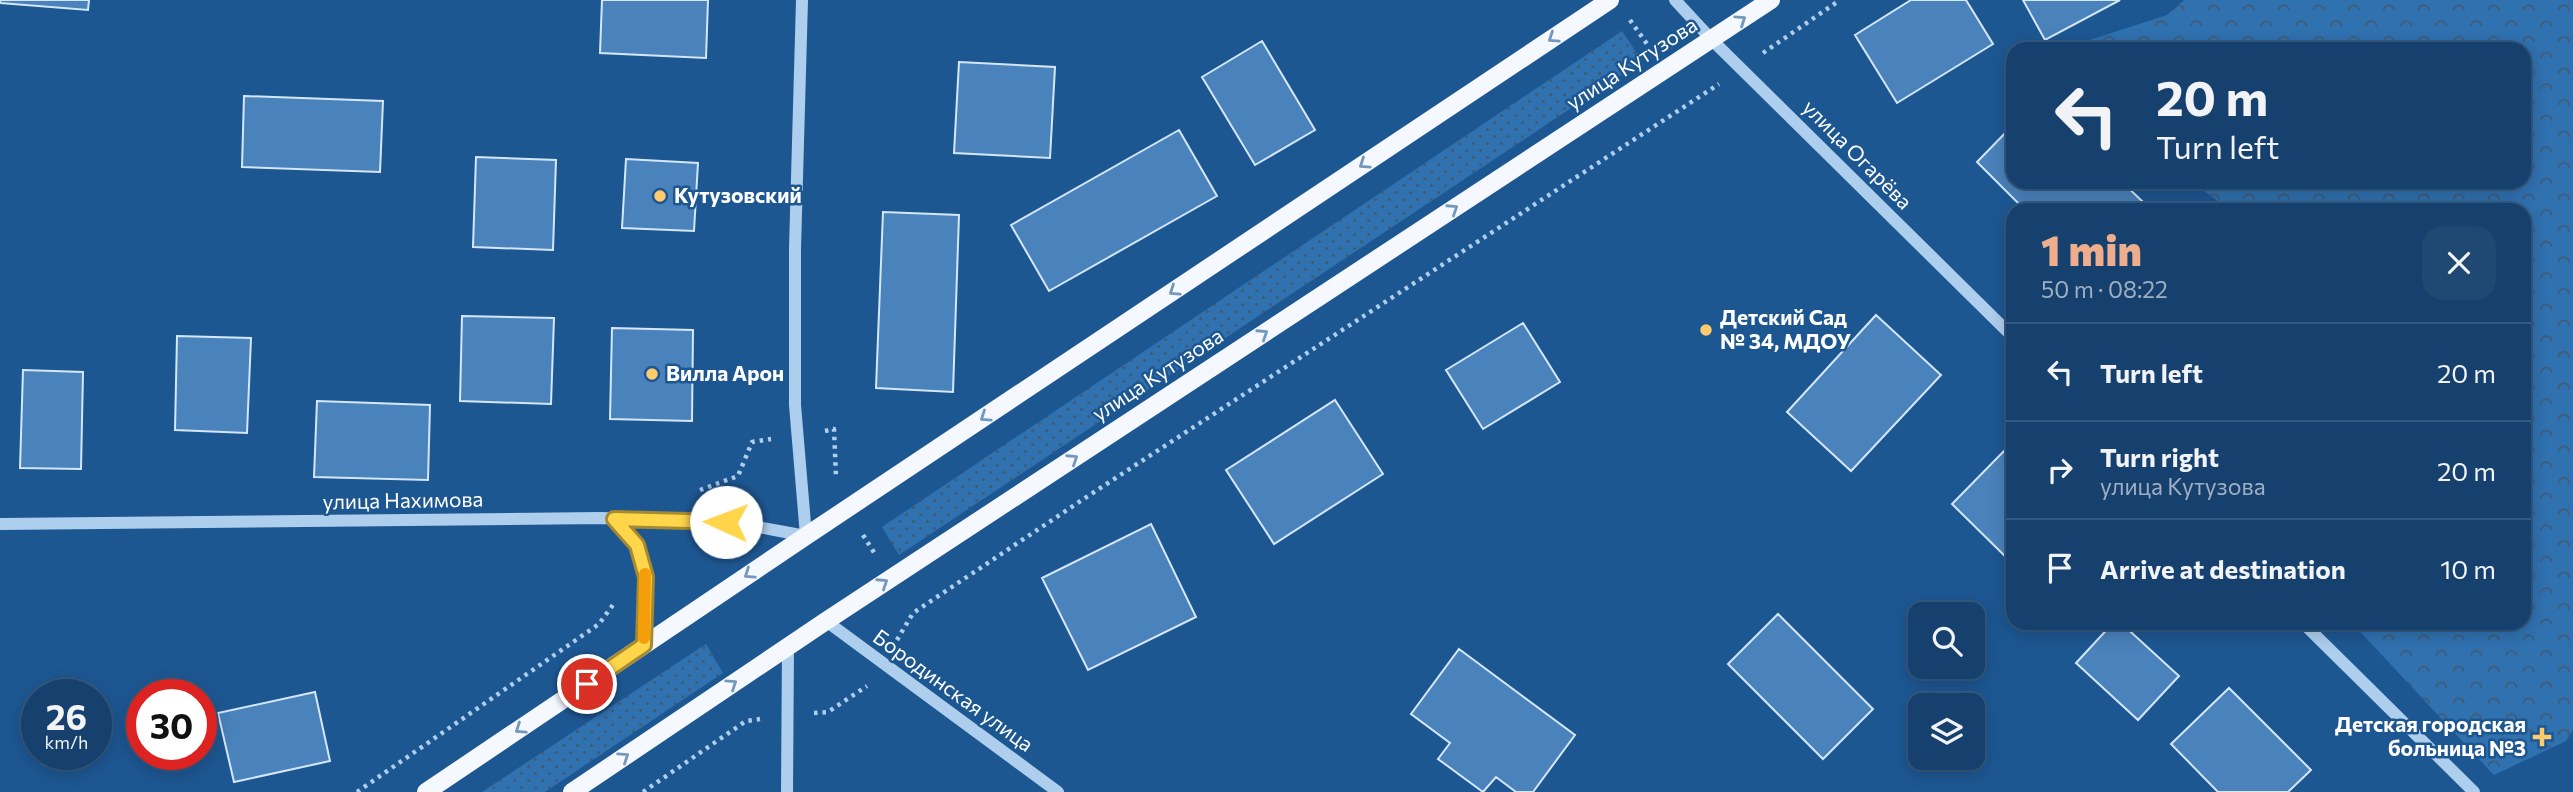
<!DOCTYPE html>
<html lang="en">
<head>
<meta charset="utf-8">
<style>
	:root { --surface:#16416e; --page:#1f4873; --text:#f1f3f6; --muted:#9eafc2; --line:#355a81; --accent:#eead8d }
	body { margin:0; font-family:Commissioner,sans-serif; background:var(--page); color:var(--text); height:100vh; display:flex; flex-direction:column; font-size:26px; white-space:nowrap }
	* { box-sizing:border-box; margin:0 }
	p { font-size:23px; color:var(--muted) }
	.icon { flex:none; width:38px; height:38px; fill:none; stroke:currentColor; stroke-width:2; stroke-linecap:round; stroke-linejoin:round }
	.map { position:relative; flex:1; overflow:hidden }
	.details { position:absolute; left:2006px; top:203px; width:525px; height:427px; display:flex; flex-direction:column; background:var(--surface); border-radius:21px; box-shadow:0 4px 18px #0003,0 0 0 2px var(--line) }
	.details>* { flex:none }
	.guide { position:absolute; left:2006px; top:42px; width:525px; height:147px; border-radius:21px; box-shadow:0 4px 18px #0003,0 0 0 2px var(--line); background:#16416e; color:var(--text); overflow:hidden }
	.controls { position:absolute; left:1908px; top:602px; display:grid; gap:14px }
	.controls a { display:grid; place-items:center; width:77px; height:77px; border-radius:14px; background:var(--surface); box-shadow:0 4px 18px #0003,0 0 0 2px var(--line); font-size:35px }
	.speed { position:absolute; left:21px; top:679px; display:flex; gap:14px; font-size:35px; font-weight:700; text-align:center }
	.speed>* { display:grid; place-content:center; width:91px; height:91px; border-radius:50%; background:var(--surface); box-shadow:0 4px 18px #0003,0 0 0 2px var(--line); line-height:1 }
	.speed small { font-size:18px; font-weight:400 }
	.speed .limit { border:10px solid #d22; background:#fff; color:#111 }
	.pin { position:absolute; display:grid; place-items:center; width:60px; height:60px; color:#fff; margin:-30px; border:4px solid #fff; border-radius:50%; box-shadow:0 2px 7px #0007 }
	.me { position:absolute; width:77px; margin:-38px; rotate:272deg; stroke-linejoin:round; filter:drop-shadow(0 0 5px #0008) }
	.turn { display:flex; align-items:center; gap:24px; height:147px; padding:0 35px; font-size:32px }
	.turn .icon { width:91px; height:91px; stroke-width:2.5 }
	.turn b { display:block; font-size:49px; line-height:60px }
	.round { display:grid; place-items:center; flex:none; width:74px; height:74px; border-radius:21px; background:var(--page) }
	.overview { display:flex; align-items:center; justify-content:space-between; height:119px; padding:0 35px }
	h1 { font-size:42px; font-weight:800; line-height:52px; color:var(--accent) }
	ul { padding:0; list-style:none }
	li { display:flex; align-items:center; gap:21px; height:98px; padding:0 35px; border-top:2px solid var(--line) }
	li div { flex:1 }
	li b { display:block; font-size:26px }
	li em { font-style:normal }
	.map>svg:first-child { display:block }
	.grass { fill:url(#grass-dots) }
	.forest { fill:url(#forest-crowns) }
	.building { fill:#4a82bb; stroke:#d4e7fa; stroke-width:2 }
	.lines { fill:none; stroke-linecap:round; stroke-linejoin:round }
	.path { stroke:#aeceee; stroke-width:4.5; stroke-dasharray:3.5 5; stroke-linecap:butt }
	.minor { stroke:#aeceee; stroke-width:12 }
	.major { stroke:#f5f9ff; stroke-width:18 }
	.oneway { stroke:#7398be }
	.route-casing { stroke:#a68a30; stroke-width:18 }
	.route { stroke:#ffd54a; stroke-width:12 }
	.slow { stroke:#f59e0b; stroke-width:12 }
	.poi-dot { fill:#fecb6c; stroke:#1d5792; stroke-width:2.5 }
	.labels { text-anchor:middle; stroke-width:5; stroke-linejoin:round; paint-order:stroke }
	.street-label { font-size:21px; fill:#fff; stroke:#1d5792 }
	.poi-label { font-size:21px; font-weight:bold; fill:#fff; stroke:#1d5792; text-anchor:start }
</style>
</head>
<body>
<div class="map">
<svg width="2573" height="792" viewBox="0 0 2573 792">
	<defs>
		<pattern id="grass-dots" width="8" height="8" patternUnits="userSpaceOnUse" patternTransform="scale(1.75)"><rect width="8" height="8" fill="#3071b0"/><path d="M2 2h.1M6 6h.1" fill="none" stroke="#415b74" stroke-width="1.8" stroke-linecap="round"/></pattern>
		<pattern id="forest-crowns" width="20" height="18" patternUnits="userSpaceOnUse" patternTransform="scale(1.75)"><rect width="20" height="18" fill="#3071b0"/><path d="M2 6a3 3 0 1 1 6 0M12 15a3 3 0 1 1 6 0" fill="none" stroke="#415b74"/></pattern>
	</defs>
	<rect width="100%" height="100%" fill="#1d5792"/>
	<!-- grass -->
	<path class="grass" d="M1622,31L1642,61L899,555L882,527Z
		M706,644L723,673L545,792H482Z"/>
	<!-- forest -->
	<path class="forest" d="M2184,0H2573V730L2566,741L2494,775L2352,623H2524V210H2230L2192,182H2524V49H2062L2167,15Z"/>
	<!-- building -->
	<path class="building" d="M0,0H89L88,10L0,3Z
		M602,0H708L706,58L600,53Z
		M1911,0H1966L1993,44L1897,103L1855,35Z
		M2023,0H2120L2045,40Z
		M1262,41L1315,130L1255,165L1202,77Z
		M959,62L1055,67L1050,158L954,153Z
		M244,96L383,101L380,172L242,167Z
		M2012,126V182H2122L2142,201L2133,210H2025L1977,162Z
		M1179,130L1217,196L1049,291L1011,225Z
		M476,157L556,160L553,250L473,247Z
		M626,159L698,163L694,231L622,228Z
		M883,212L959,215L953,392L876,388Z
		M1876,315L1941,375L1851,471L1787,412Z
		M462,316L554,318L551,404L460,401Z
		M1523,323L1560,382L1483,429L1446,370Z
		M612,328L693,330L692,421L610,419Z
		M177,336L251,338L247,433L175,430Z
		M23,370L83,372L81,469L20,468Z
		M1335,400L1383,474L1274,544L1226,470Z
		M317,401L430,405L428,480L314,477Z
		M2004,451L2012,460V563L1952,504Z
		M1151,524L1196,617L1088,670L1042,578Z
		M1778,614L1873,709L1823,759L1728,664Z
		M2113,623H2121L2179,676L2138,720L2076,663Z
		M1459,649L1575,735L1533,792H1516L1496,777L1483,792L1438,759L1450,743L1411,714Z
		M2229,688L2311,770L2288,792H2218L2171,744Z
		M315,692L330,761L234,782L218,713Z"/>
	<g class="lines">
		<!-- path -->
		<path class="path" d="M1630,20L1647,44
			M1763,53L1840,0
			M825,431L834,429L836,477
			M700,490L738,476L752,442L771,439
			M863,535L875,554
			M897,640L913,613L1082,500L1719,84
			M814,713L828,712L867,686
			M357,792L599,624L615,602
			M643,792L746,721L760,719"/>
		<!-- minor -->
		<path class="minor" d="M1675,0L1712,40L2012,336
			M614,519L637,545L646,577L644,645
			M0,524L600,518L726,521L806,536L795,405V249L802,0
			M826,621L1058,792
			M2303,623L2474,792
			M787,792L788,646"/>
		<!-- major -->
		<path class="major" d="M426,792L806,536L1610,0
			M572,792L826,621L1771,0"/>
	</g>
	<!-- one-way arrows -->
	<defs><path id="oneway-chevron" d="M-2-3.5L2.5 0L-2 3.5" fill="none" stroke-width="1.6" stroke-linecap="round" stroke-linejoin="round" transform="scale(1.75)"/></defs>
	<g class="oneway">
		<use href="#oneway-chevron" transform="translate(1741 20) rotate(-34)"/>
		<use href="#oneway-chevron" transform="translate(1553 38) rotate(146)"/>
		<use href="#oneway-chevron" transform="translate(1364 164) rotate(146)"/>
		<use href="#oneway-chevron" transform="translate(1453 209) rotate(-33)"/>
		<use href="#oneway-chevron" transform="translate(1174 291) rotate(146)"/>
		<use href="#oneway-chevron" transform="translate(1263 334) rotate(-33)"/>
		<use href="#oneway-chevron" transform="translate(985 417) rotate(146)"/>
		<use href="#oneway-chevron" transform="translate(1073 459) rotate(-33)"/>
		<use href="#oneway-chevron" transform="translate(749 574) rotate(146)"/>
		<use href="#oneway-chevron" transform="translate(883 583) rotate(-33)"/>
		<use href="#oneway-chevron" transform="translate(732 684) rotate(-34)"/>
		<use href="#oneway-chevron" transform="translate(520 729) rotate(146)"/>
		<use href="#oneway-chevron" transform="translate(624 757) rotate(-34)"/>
	</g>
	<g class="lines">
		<!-- route casing -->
		<g class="route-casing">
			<path id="route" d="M587,684L644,645L646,577L637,545L614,519L726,522"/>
		</g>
		<!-- route -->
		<use href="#route" class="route"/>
		<!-- slow -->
		<path class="slow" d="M644,638L645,574"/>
	</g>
	<!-- markers -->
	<g class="poi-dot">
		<circle cx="660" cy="196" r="7"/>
		<circle cx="1706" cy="330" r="7"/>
		<circle cx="652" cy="374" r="7"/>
		<path d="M2538.5 726.5h7v7h7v7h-7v7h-7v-7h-7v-7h7z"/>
	</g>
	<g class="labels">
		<!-- street labels -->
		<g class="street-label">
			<text transform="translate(1632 64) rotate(-33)" y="7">улица Кутузова</text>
			<text transform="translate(1857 155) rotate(45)" y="7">улица Огарёва</text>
			<text transform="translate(1158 375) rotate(-33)" y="7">улица Кутузова</text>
			<text transform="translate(403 501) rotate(-1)" y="7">улица Нахимова</text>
			<text transform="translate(953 691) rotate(36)" y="7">Бородинская улица</text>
		</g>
		<!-- poi labels -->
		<g class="poi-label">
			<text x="674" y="203">Кутузовский</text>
			<text x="1720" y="325">Детский Сад<tspan x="1720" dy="24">№ 34, МДОУ</tspan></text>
			<text x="666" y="381">Вилла Арон</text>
			<text x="2526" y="732" text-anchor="end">Детская городская<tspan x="2526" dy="24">больница №3</tspan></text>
		</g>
	</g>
</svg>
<div class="controls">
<a><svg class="icon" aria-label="search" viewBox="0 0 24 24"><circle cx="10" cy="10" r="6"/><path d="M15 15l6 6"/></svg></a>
<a><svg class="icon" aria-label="layers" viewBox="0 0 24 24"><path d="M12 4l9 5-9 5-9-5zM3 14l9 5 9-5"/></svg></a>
</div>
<div class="speed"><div>26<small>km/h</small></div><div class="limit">30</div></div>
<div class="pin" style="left:587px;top:684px;background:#d93025"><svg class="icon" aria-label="arrive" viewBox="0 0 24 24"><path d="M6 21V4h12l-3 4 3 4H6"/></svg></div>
<svg class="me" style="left:726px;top:522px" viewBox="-20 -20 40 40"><circle r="19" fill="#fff"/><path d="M0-13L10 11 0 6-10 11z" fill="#ffd54a"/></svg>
<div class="guide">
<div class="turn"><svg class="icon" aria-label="left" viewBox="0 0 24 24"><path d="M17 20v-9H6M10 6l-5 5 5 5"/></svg><div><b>20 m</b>Turn left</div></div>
</div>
<section class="details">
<div class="overview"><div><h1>1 min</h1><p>50 m · 08:22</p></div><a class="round"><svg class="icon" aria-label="close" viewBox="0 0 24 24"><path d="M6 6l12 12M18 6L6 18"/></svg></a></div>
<ul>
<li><svg class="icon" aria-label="left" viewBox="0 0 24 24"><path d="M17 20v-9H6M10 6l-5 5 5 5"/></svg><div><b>Turn left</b></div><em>20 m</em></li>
<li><svg class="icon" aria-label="right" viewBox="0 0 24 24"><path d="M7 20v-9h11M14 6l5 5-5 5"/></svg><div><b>Turn right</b><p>улица Кутузова</p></div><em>20 m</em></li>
<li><svg class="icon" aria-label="arrive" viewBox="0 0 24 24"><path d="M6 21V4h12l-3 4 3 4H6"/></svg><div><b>Arrive at destination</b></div><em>10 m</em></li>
</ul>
</section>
</div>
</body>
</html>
